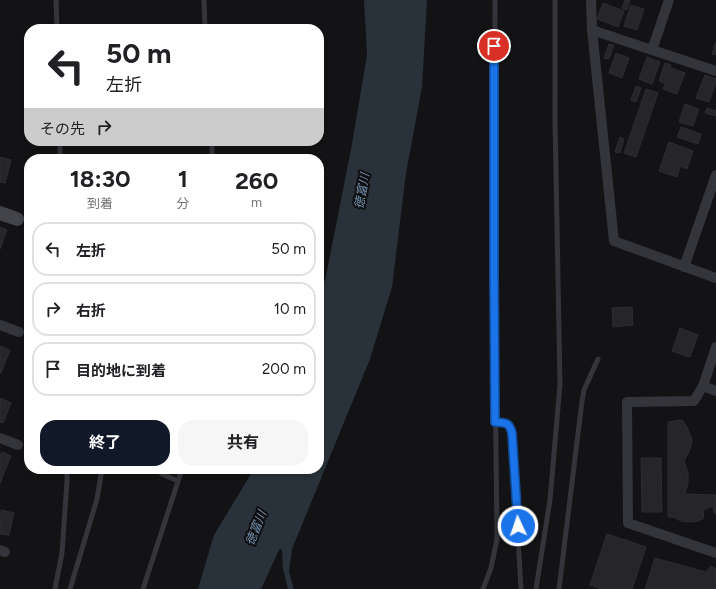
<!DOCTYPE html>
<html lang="ja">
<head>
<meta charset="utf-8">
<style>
	:root { --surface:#fff; --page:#f6f6f6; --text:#202124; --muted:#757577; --line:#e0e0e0; --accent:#111827 }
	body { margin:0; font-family:Figtree,"Noto Sans JP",sans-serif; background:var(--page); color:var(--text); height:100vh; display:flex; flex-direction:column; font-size:15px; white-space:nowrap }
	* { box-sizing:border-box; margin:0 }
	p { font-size:13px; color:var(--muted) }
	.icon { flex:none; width:22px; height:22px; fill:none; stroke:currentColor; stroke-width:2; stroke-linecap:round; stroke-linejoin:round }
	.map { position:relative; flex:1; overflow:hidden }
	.side { position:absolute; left:24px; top:154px; width:300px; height:320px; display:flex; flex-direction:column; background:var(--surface); border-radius:16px; box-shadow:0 2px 6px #0003 }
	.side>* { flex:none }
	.top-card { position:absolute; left:24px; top:24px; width:300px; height:122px; border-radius:16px; box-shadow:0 2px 6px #0003; background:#fff; color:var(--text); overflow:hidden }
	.pin { position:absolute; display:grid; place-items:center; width:34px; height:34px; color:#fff; margin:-17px; border:2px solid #fff; border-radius:50%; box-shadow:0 1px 4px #0007 }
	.me { position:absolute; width:44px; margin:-22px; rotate:357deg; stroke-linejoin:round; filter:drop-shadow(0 0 3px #0008) }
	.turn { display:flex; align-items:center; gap:14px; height:84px; padding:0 16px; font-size:18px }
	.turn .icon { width:52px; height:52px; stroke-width:2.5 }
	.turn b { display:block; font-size:28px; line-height:34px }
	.then { display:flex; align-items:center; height:38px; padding:0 16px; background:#0003; gap:8px; font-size:15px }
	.eta { display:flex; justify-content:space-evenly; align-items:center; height:68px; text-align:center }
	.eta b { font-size:24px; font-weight:700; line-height:28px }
	.primary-button { display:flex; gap:8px; margin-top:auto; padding:8px 16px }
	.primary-button a { flex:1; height:46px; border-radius:16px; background:var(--accent); color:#fff; font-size:16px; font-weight:700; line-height:46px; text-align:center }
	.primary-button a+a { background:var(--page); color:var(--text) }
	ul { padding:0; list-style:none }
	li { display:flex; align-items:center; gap:12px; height:54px; margin:0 8px 6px; padding:0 8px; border:2px solid var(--line); border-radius:16px }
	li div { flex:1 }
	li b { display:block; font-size:15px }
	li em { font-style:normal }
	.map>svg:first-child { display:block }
	.water { fill:#29323a }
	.building { fill:#262629; stroke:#2d2d31 }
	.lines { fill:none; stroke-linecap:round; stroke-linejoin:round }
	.lane { stroke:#34353a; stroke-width:5 }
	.street { stroke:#34353a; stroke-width:10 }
	.secondary { stroke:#42444a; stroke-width:14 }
	.route-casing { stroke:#114b97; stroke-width:10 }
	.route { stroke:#1a73e8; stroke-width:7 }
	.labels { text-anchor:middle; stroke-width:4; stroke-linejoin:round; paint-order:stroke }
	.water-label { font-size:12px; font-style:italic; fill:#7897b4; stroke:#0e0e10 }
</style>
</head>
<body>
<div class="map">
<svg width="716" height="589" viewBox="0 0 716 589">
	<rect width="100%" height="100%" fill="#131315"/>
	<!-- water -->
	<path class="water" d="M364,0H427L422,87L406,173L392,287L370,359L292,549L289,572L294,589H288L283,569L282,549L279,550L261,589H198L214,535L254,469H319V302L326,276L352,144L367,55Z"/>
	<!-- building -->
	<path class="building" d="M625,0H630L627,10L622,8Z
		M603,3L624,11L618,27L597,19Z
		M631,5L644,9L637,30L624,26Z
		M716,42V55L712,54Z
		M609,44L614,45L609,59L604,58Z
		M616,53L629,58L622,78L609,73Z
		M647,57L660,62L652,84L639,79Z
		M665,63L671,65L664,83L659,81Z
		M671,68L685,73L677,94L663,89Z
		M705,75L716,79V82L709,102L696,98Z
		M636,86L641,88L636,102L631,100Z
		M646,89L658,93L636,157L624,153Z
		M685,104L699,109L693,126L679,122Z
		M707,108L716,111V116L705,113Z
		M681,127L701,134L698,144L677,137Z
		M620,137L624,139L620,153L615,152Z
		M669,142L693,151L687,169L680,166L677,177L659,171Z
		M0,157L11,160L5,183L0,182Z
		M0,227L7,230L0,249Z
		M632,307L633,325L613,327L612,308Z
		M680,328L698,335L690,357L672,351Z
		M0,346L10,350L1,373L0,372Z
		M0,398L11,403L3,423L0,422Z
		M682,420L687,427L692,440L690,450L684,461L688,473V483L685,494L716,495V514L714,513L713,506L703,510L704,518L698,521L688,522L681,521L673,517H668V422Z
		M2,452L11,456L0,483V456Z
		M641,458H661L662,512H642Z
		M1,510L14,513L9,535L0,534Z
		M607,534L646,547L632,589H601L590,585Z
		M655,558L706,572L711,566L716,569V589H645Z"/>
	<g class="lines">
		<!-- lane -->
		<path class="lane" d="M56,0L57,29
			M204,0L205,29
			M60,141V159
			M212,159V141
			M495,422C506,423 509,422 512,433L521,589
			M157,469L162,474L178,481
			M55,589L62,553L67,481V469
			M70,589L97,499L102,469
			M143,589L182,469
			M483,589L491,568L497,539L494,275L495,0
			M536,589L550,500L560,384L555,119V0
			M559,589L582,401L584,390L598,359"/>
		<!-- street -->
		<path class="street" d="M591,0L592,30L614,241L716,278
			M592,30L652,50L716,71
			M652,50L669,0
			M684,267L716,175
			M0,325L19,332
			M716,347L703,386L694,401L627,402L628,523L716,553
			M703,386L716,391
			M0,438L18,445
			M0,550L5,552"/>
		<!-- secondary -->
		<path class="secondary" d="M0,213L17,219"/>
	</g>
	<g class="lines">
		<!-- route casing -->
		<g class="route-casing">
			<path id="route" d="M494,46V275L495,422C506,423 509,422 512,433L518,526"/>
		</g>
		<!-- route -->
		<use href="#route" class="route"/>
	</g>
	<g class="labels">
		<!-- water labels -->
		<g class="water-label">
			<text transform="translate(362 191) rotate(-80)" y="4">徳富川</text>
			<text transform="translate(256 528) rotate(-68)" y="4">徳富川</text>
		</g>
	</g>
</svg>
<div class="pin" style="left:494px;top:46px;background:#d93025"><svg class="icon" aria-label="arrive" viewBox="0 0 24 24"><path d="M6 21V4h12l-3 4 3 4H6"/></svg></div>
<svg class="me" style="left:518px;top:526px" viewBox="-20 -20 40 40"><circle r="17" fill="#1a73e8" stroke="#fff" stroke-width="3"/><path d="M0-11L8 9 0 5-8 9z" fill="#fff"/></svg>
<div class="top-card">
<div class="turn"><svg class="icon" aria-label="left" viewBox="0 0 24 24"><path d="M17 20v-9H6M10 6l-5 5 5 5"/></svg><div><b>50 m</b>左折</div></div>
<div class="then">その先<svg class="icon" aria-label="right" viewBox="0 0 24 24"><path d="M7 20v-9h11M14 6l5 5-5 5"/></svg></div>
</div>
<section class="side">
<div class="eta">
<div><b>18:30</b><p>到着</p></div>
<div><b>1</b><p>分</p></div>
<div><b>260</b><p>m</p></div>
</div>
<ul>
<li><svg class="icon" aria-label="left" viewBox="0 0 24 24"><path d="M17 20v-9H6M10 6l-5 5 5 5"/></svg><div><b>左折</b></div><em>50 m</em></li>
<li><svg class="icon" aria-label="right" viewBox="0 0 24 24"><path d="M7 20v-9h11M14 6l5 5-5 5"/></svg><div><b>右折</b></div><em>10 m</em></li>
<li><svg class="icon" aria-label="arrive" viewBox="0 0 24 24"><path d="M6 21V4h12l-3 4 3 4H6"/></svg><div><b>目的地に到着</b></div><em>200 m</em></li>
</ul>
<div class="primary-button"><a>終了</a><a>共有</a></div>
</section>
</div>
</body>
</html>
